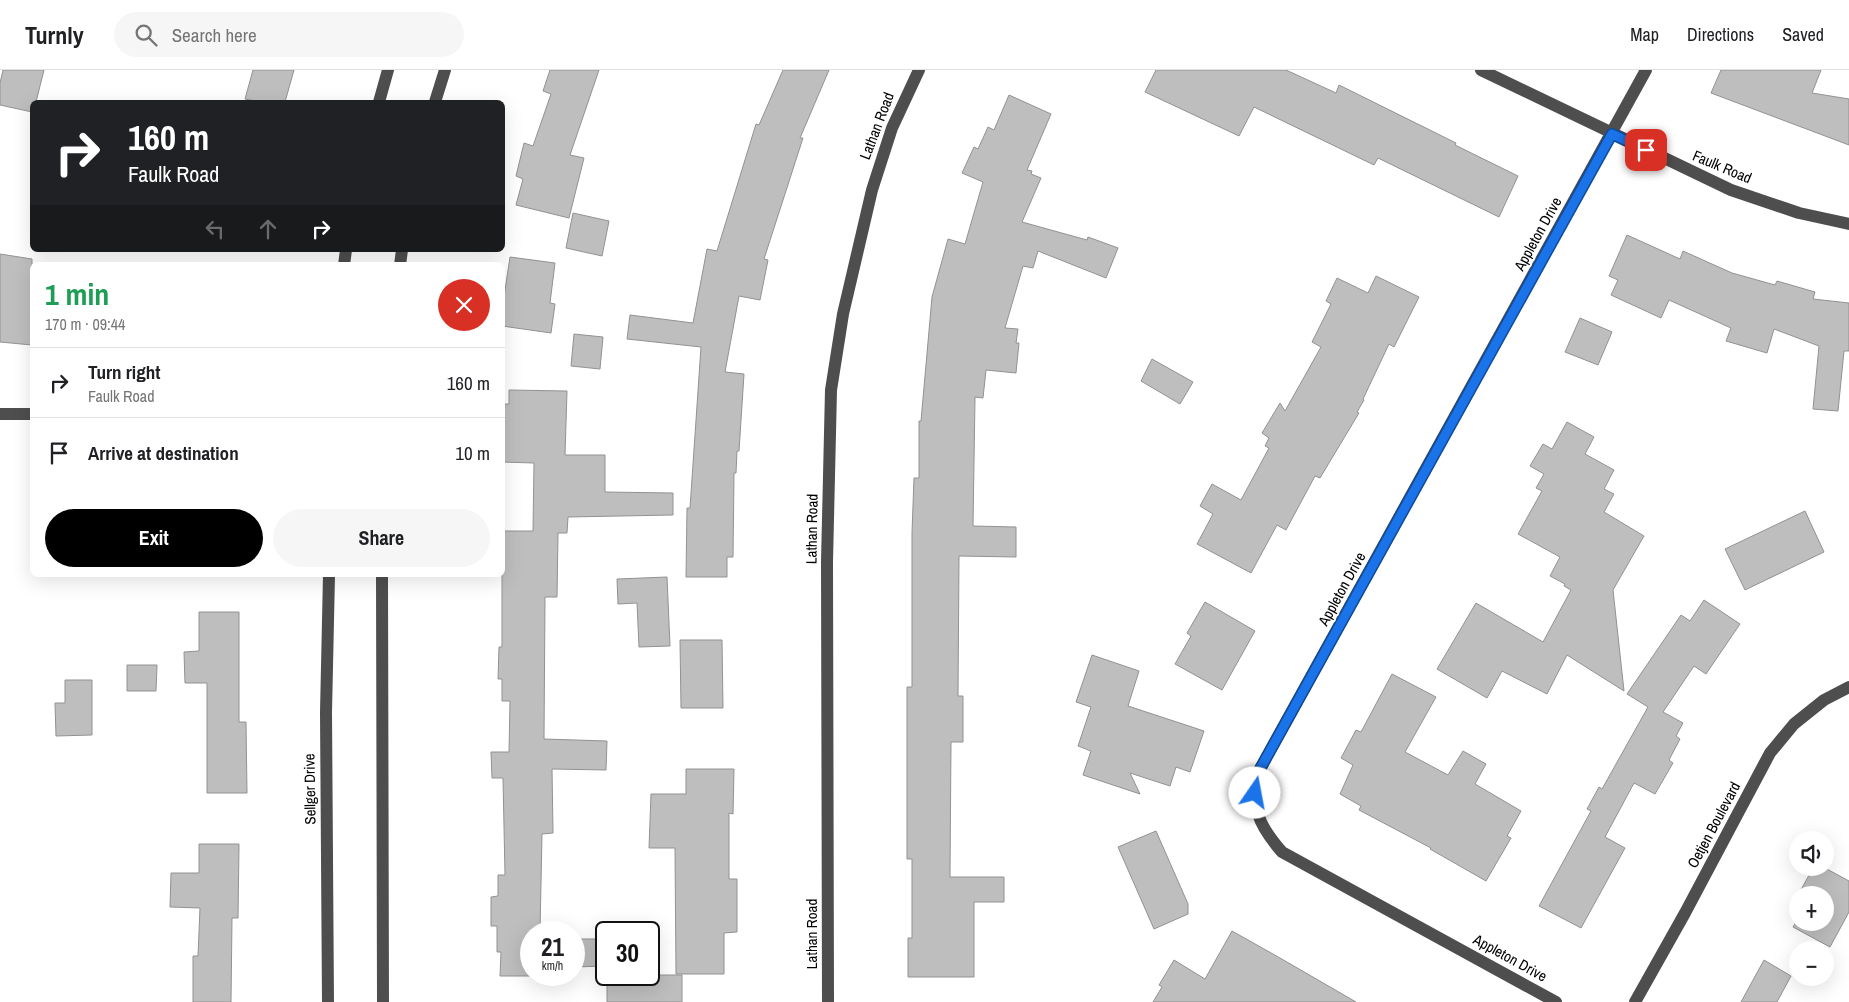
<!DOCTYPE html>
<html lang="en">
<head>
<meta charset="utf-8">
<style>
	:root { --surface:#fff; --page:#f6f6f6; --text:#202124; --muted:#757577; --line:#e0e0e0; --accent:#000 }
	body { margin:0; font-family:"Archivo Narrow",sans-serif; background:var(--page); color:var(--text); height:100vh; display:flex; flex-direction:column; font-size:19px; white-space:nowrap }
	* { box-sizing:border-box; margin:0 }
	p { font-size:16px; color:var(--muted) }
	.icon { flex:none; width:28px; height:28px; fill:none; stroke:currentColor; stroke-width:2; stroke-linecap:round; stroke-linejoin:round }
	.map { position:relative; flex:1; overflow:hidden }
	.drawer { position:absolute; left:30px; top:192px; width:475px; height:315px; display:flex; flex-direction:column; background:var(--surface); border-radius:8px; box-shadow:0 5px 20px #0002 }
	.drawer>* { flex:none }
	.top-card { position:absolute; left:30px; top:30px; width:475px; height:152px; border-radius:8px; box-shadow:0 5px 20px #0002; background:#202124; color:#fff; overflow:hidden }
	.tools { position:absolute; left:1789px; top:761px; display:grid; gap:10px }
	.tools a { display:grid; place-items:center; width:45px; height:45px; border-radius:50%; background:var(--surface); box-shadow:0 5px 20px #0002; font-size:25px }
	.speed { position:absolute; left:520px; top:851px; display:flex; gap:10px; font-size:25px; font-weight:700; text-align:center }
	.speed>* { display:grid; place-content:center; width:65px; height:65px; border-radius:50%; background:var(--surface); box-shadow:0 5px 20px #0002; line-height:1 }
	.speed small { font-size:12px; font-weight:400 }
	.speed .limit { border:2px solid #111; border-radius:8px; background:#fff; color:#111 }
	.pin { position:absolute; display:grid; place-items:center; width:42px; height:42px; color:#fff; margin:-21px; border-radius:10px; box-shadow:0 2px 8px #0006 }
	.me { position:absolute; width:55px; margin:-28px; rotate:12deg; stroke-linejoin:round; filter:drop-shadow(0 0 4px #0008) }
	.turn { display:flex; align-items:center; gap:18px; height:105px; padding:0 15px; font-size:22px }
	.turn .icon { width:65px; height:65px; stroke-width:2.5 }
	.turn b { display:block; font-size:35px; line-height:42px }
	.lanes { display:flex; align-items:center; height:48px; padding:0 15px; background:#0003; justify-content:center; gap:25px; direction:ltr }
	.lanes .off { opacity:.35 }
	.round { display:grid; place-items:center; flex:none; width:52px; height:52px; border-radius:26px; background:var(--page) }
	.overview { display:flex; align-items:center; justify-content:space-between; height:85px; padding:0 15px }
	h1 { font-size:30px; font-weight:700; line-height:38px; color:#1e9e55 }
	.action { display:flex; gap:10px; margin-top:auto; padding:10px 15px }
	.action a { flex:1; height:58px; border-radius:30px; background:var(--accent); color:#fff; font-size:20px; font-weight:700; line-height:58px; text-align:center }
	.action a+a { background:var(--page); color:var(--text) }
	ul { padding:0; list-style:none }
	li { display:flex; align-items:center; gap:15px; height:70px; padding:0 15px; border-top:1px solid var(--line) }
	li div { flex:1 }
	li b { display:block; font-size:19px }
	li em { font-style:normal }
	header { display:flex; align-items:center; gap:30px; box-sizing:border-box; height:70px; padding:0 25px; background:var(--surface); border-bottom:1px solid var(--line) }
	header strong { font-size:24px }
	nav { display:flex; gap:28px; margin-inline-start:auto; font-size:18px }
	.search { width:350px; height:45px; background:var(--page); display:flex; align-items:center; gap:12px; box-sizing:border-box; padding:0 18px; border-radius:28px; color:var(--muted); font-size:19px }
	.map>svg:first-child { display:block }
	.building { fill:#bebebe; stroke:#929292 }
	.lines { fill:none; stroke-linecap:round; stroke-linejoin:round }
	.minor { stroke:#4e4e4e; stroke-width:12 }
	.route-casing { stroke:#114b97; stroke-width:12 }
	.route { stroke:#1a73e8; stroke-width:9 }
	.labels { text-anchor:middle; stroke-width:4; stroke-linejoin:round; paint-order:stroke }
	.street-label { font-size:15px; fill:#000; stroke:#fff }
</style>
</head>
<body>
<header>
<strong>Turnly</strong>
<div class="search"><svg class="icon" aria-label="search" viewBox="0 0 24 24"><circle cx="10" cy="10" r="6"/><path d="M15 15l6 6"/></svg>Search here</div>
<nav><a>Map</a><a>Directions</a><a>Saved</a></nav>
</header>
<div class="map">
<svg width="1849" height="932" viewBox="0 0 1849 932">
	<rect width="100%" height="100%" fill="#fff"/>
	<!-- building -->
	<path class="building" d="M3,0H44L36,32H32V42L0,35V13Z
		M253,0H294L285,32H260L245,29Z
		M550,0H599L570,85L584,88L569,148L516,135L523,109L516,106L524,73L533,76L551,24L543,21Z
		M783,0H829L800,68H803L764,189L768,190L760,230L739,226L725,302L744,304L739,381H737L736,403H734L733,487H727V507H686L687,438H690L701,277L627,269L630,245L693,253L707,179L717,181L756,54L759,55Z
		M1156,0H1286L1336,23L1339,15L1456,73L1455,75L1518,106L1499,147L1378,88L1374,95L1254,37L1239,66L1145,22Z
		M1721,0H1821L1812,23L1849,29V75L1711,23Z
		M1009,25L1051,44L1027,100L1032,101L1031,104L1041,108L1022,152L1087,170L1088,167L1118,178L1106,208L1038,181L1033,198L1023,196L1005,258L1018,259L1016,273H1019L1016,303L986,300L983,328L975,327L973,456L1016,457V487L959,486L958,626H963V672H951L950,807H1004V832H974V907H908V868H912V789H907V617H912V463L914,408H919V351H921L932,227L948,169L965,174L983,112L962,103L974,77L978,79L988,57L994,60Z
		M573,143L609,151L602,186L566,178Z
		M1627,165L1680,189L1683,181L1732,203L1775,215L1777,211L1815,222L1813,229L1849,233V281H1844L1838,341L1813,339L1819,276L1774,259L1767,283L1726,271L1731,258L1669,230L1661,248L1611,225L1618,210L1609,206Z
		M0,184L32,189V275L0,272Z
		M510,187L555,193L550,233L555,234L551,263L502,256V240Z
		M1376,206L1419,227L1394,277L1389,274L1363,329L1364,330L1357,342L1359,343L1320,408L1315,406L1286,460L1277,455L1251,503L1197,474L1213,444L1200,436L1212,414L1241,430L1269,378L1265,376L1269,368L1262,363L1280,333L1285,341L1321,277L1312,272L1331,234L1326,231L1337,208L1368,223Z
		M1580,248L1612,262L1598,295L1565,282Z
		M574,264L603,267L600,299L571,296Z
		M1152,289L1193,312L1180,334L1141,311Z
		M509,320L567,321L565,385H605V422L673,423V445L568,447L567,463H558L557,527H545L544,669L607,671L606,700L552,699L553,763L542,764L540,862H531V905L539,906H500L501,882H497V856H491V827L498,826V805H505L503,708H492L491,682H509L510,631H502V609H498L499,577H502V461H533L534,393L502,392V359L505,334H509Z
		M1567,352L1594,367L1585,384L1614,400L1604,419L1614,424L1604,442L1644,466L1613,520L1624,621L1567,585L1547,624L1502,601L1487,628L1437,599L1476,533L1543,572L1571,520L1564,516L1565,514L1550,506L1560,487L1518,464L1542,421L1536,418L1544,404L1530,396L1543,374L1552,379Z
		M1805,441L1824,482L1745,520L1725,479Z
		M667,507L670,576L639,577L637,533L618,534L617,509Z
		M1704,530L1740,554L1706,604L1694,596L1663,642L1683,653L1676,666L1680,669L1669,690L1673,693L1655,724L1634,713L1605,767L1625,778L1581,858L1539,836L1591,741L1587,739L1599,717L1602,719L1648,637L1627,624L1681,545L1690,551Z
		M1205,532L1255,561L1222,620L1175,594L1191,566L1187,563Z
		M199,542H239V652H246L247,723H207V613H185L184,582L199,581Z
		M680,570H722L723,638H681Z
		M1092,585L1139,601L1128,636L1204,661L1190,702L1176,697L1170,716L1130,703L1140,724L1083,705L1091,681L1078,676L1091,637L1076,632Z
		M127,595H157L156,621H127Z
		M1392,604L1436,627L1405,682L1448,705L1463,681L1486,694L1475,714L1521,741L1507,766L1511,768L1486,811L1430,779L1431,778L1359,740L1361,736L1340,724L1353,695L1341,688L1356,660L1361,662Z
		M65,610H92V665L56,666L55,633H65Z
		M686,699H734L733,744L729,743V809H737V862L724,863V904H676L675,778H649L651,724H686Z
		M1156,761L1188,834V844L1154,859L1118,777Z
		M199,774H239L238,848H232L231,932H193V886H198L200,838L170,837L171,803H199Z
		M1813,798H1825L1849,811V842L1830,877L1793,857L1798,849V852H1825V825H1798Z
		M1232,861L1280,888L1356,932H1153L1162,917L1159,915L1174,890L1205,909Z
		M574,869H605V896L574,897Z
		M1764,890L1791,906L1777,932H1741Z
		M607,905H682V932H607Z"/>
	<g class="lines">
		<!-- minor -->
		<path class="minor" d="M1481,0L1731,120L1799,143L1849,154
			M379,32L388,0
			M435,32L445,0
			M344,195L346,180
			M400,195L402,180
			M0,344H32
			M382,505L383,932
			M328,932L326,642L329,505
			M828,932L827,492L831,320L843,244L872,120L892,58L919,0
			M1556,932L1282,782C1256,752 1252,739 1260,699L1646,0
			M1635,932L1685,843L1770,683L1794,654L1824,630L1849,617"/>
	</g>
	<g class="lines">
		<!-- route casing -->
		<g class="route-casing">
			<path id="route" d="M1255,723L1260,699L1612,64L1646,80"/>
		</g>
		<!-- route -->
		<use href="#route" class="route"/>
	</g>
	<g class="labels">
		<!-- street labels -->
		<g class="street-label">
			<text transform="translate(877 56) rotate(-69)" y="5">Lathan Road</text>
			<text transform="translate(1722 97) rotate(23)" y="5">Faulk Road</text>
			<text transform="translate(1538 164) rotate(-61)" y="5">Appleton Drive</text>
			<text transform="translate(812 459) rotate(-89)" y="5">Lathan Road</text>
			<text transform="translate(1342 519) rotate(-61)" y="5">Appleton Drive</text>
			<text transform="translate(310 719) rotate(-91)" y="5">Sellger Drive</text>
			<text transform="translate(1714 755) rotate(-62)" y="5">Oetjen Boulevard</text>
			<text transform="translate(812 864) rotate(-90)" y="5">Lathan Road</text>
			<text transform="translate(1510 888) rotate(29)" y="5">Appleton Drive</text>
		</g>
	</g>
</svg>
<div class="tools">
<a><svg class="icon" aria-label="sound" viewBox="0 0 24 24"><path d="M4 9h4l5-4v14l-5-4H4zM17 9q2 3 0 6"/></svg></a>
<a>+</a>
<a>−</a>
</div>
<div class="speed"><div>21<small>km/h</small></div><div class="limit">30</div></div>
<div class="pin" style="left:1646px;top:80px;background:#d93025"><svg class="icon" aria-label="arrive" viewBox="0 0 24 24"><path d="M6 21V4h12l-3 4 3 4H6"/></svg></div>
<svg class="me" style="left:1255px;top:723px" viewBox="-20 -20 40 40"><circle r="19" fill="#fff"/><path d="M0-13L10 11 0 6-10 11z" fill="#1a73e8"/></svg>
<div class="top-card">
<div class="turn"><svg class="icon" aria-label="right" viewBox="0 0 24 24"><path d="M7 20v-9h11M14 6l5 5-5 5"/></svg><div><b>160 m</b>Faulk Road</div></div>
<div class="lanes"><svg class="icon off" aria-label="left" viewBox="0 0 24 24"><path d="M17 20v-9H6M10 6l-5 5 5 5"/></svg><svg class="icon off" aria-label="ahead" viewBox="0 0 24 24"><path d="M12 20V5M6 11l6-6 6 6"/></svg><svg class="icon" aria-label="right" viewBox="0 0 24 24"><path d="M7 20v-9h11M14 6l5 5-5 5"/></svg></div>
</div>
<section class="drawer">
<div class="overview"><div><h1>1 min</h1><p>170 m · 09:44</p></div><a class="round" style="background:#d93025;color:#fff"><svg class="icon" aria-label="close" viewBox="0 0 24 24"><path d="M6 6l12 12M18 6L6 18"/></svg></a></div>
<ul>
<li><svg class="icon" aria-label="right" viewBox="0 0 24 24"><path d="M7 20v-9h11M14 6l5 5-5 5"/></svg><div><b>Turn right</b><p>Faulk Road</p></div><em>160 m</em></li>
<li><svg class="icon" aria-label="arrive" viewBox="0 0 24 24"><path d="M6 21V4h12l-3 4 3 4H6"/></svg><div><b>Arrive at destination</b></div><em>10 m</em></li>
</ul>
<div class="action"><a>Exit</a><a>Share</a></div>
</section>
</div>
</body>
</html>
